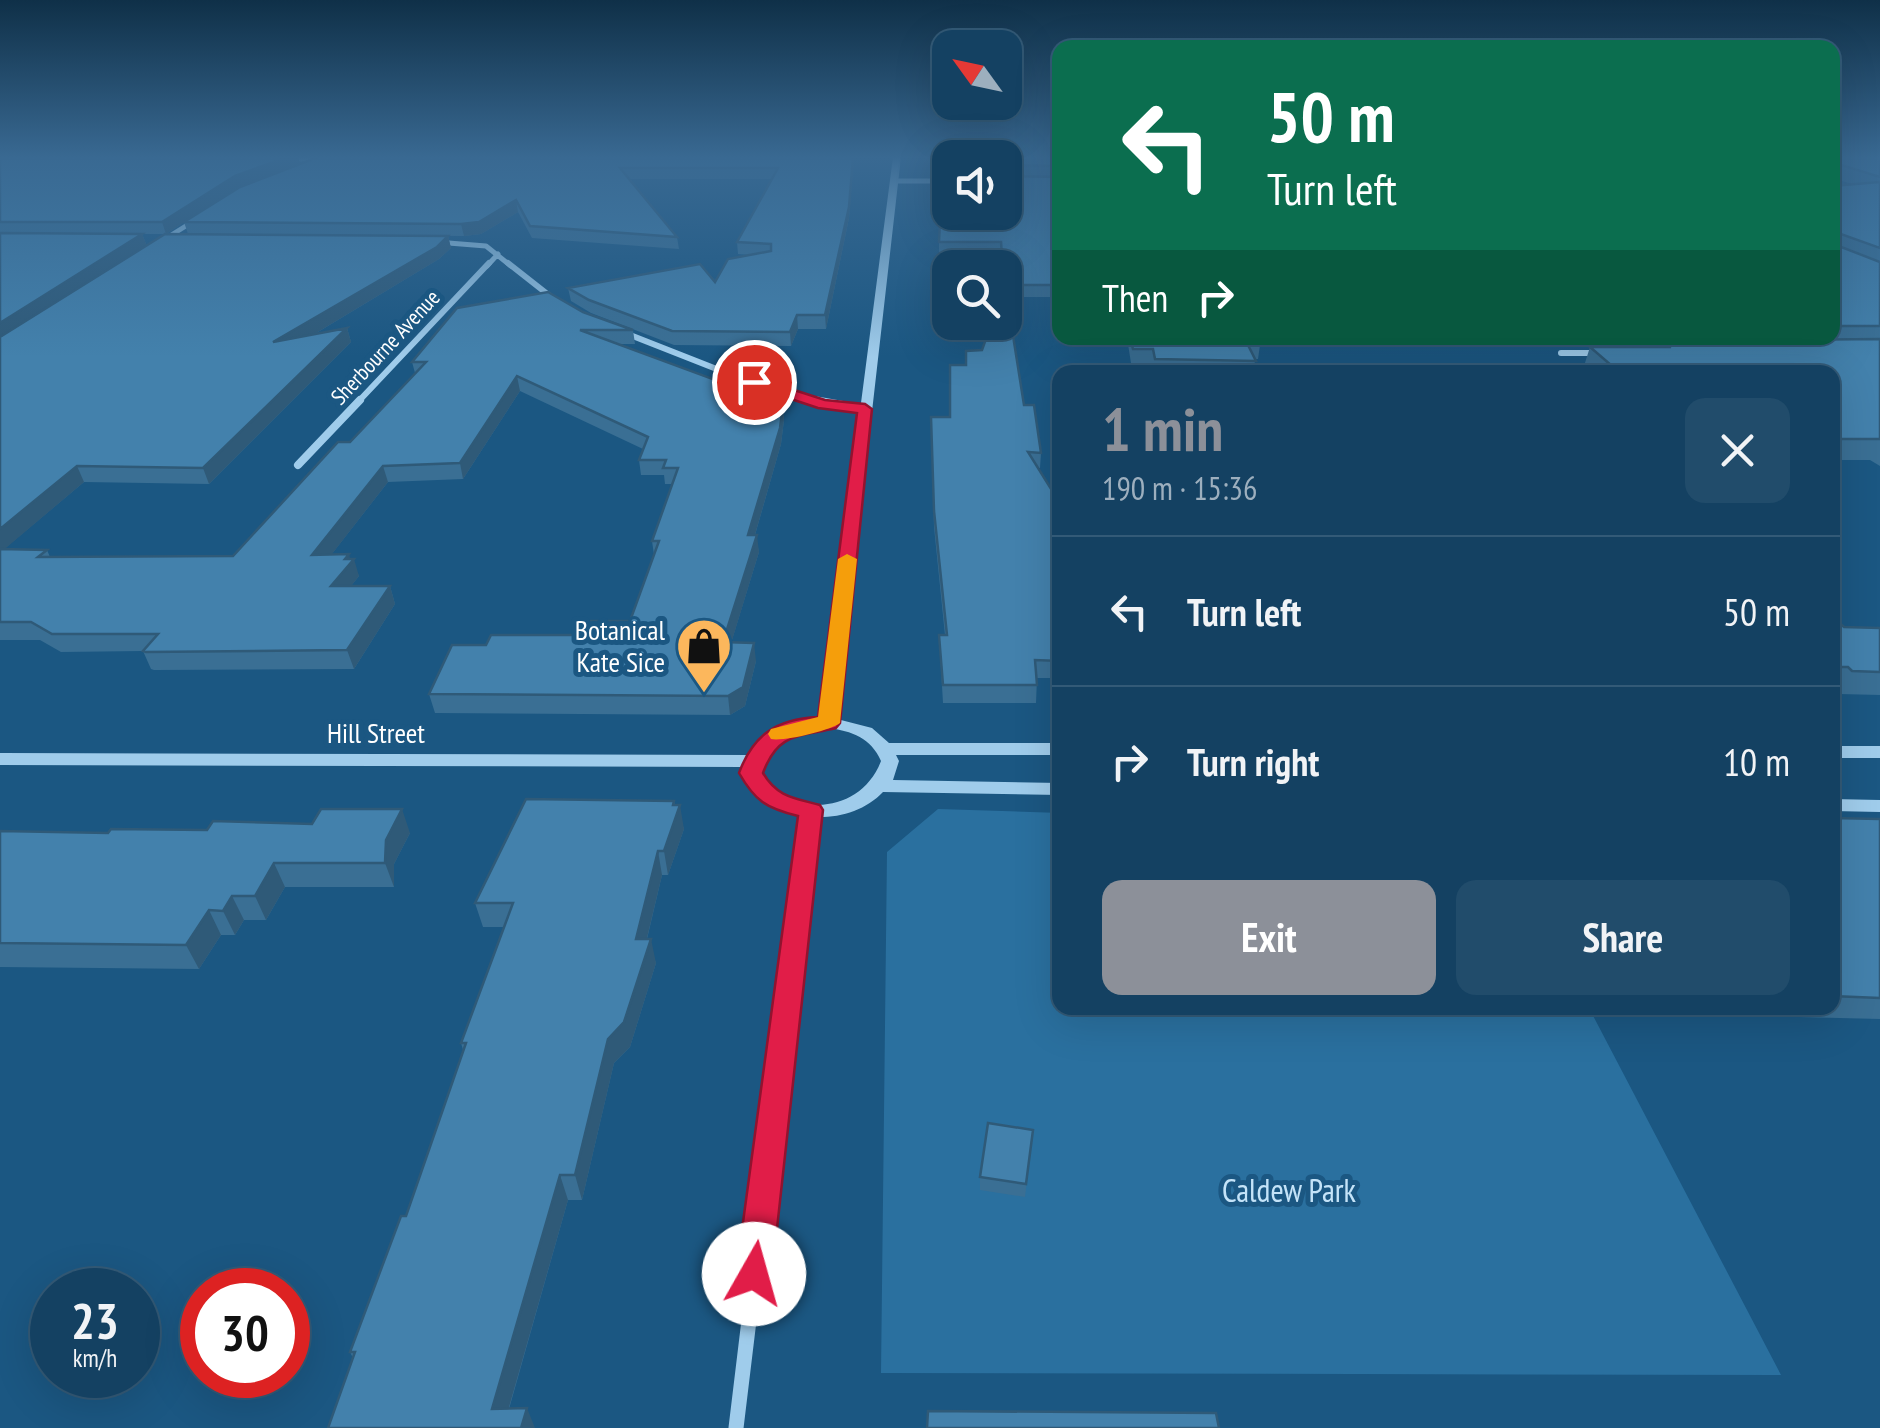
<!DOCTYPE html>
<html lang="en">
<head>
<meta charset="utf-8">
<style>
	:root { --surface:#144162; --page:#214c6b; --text:#f1f3f6; --muted:#9dafbe; --line:#335a77; --accent:#8c9099 }
	body { margin:0; font-family:"PT Sans Narrow",sans-serif; background:var(--page); color:var(--text); height:100vh; display:flex; flex-direction:column; font-size:38px; white-space:nowrap }
	* { box-sizing:border-box; margin:0 }
	p { font-size:32px; color:var(--muted) }
	.icon { flex:none; width:55px; height:55px; fill:none; stroke:currentColor; stroke-width:2; stroke-linecap:round; stroke-linejoin:round }
	.map { position:relative; flex:1; overflow:hidden }
	.side { position:absolute; left:1052px; top:365px; width:788px; height:650px; display:flex; flex-direction:column; background:var(--surface); border-radius:20px; box-shadow:0 10px 40px #0002,0 0 0 2px var(--line) }
	.side>* { flex:none }
	.banner { position:absolute; left:1052px; top:40px; width:788px; height:305px; border-radius:20px; box-shadow:0 10px 40px #0002,0 0 0 2px var(--line); background:#0b6e4f; color:#fff; overflow:hidden }
	.needle { width:65px; rotate:303deg }
	.buttons { position:absolute; left:932px; top:30px; display:grid; gap:20px }
	.buttons a { display:grid; place-items:center; width:90px; height:90px; border-radius:20px; background:var(--surface); box-shadow:0 10px 40px #0002,0 0 0 2px var(--line); font-size:50px }
	.speed { position:absolute; left:30px; top:1268px; display:flex; gap:20px; font-size:50px; font-weight:700; text-align:center }
	.speed>* { display:grid; place-content:center; width:130px; height:130px; border-radius:50%; background:var(--surface); box-shadow:0 10px 40px #0002,0 0 0 2px var(--line); line-height:1 }
	.speed small { font-size:25px; font-weight:400 }
	.speed .limit { border:15px solid #d22; background:#fff; color:#111 }
	.pin { position:absolute; display:grid; place-items:center; width:85px; height:85px; color:#fff; margin:-42px; border:5px solid #fff; border-radius:50%; box-shadow:0 2px 10px #0007 }
	.me { position:absolute; width:110px; margin:-55px; rotate:7deg; stroke-linejoin:round; filter:drop-shadow(0 0 8px #0008) }
	.turn { display:flex; align-items:center; gap:35px; height:210px; padding:0 50px; font-size:45px }
	.turn .icon { width:130px; height:130px; stroke-width:2.5 }
	.turn b { display:block; font-size:70px; line-height:85px }
	.then { display:flex; align-items:center; height:95px; padding:0 50px; background:#0003; gap:20px; font-size:38px }
	.round { display:grid; place-items:center; flex:none; width:105px; height:105px; border-radius:20px; background:var(--page) }
	.head { display:flex; align-items:center; justify-content:space-between; height:170px; padding:0 50px }
	h1 { font-size:60px; font-weight:700; line-height:75px; color:var(--accent) }
	.primary-button { display:flex; gap:20px; margin-top:auto; padding:20px 50px }
	.primary-button a { flex:1; height:115px; border-radius:20px; background:var(--accent); color:#fff; font-size:40px; font-weight:700; line-height:115px; text-align:center }
	.primary-button a+a { background:var(--page); color:var(--text) }
	ul { padding:0; list-style:none }
	li { display:flex; align-items:center; gap:30px; height:150px; padding:0 50px; border-top:2px solid var(--line) }
	li div { flex:1 }
	li b { display:block; font-size:38px }
	li em { font-style:normal }
	.map>svg:first-child { display:block }
	.green { fill:#2a709f }
	.lines { fill:none; stroke-linecap:round; stroke-linejoin:round }
	.minor-far4 { stroke:#9fcceb; stroke-width:5 }
	.minor-far3 { stroke:#9fcceb; stroke-width:6 }
	.minor-far2 { stroke:#9fcceb; stroke-width:8 }
	.minor-far1 { stroke:#9fcceb; stroke-width:12 }
	.minor { stroke:#9fcceb; stroke-width:15 }
	.tertiary { fill:#9fcceb; fill-rule:evenodd }
	.wall { fill:#3a6f94 }
	.shaded-wall { fill:#2f5a78 }
	.building { fill:#4381ac; stroke:#2f5a78; stroke-width:2.5 }
	.route { fill:#e11d48; stroke:#92132f; stroke-width:2.5 }
	.slow { fill:#f59e0b }
	.labels { text-anchor:middle; stroke-width:10; stroke-linejoin:round; paint-order:stroke }
	.far-street-label { font-size:22px; fill:#fff; stroke:#1b5782 }
	.poi-label { font-size:28px; fill:#fff; stroke:#1b5782; text-anchor:end }
	.street-label { font-size:28px; fill:#fff; stroke:#1b5782 }
	.near-park-label { font-size:32px; fill:#c4e3f8; stroke:#1b5782 }
</style>
</head>
<body>
<div class="map">
<svg width="1880" height="1428" viewBox="0 0 1880 1428">
	<rect width="100%" height="100%" fill="#1b5782"/>
	<!-- green -->
	<path class="green" d="M938,809L1060,813V1008H1589L1781,1375L881,1373L887,852Z"/>
	<g class="lines">
		<!-- minor-far4 -->
		<path class="minor-far4" d="M286,159H324
			M893,181H950
			M165,239L197,219
			M436,242L486,246L511,266
			M487,266L498,254"/>
		<!-- minor-far3 -->
		<path class="minor-far3" d="M508,263L555,300
			M625,333L742,379L825,403
			M1561,353H1599
			M357,403L489,263"/>
		<!-- minor-far2 -->
		<path class="minor-far2" d="M814,400L865,409
			M298,465L360,400"/>
		<!-- minor-far1 -->
		<path class="minor-far1" d="M779,1075L811,810"/>
		<!-- minor -->
		<path class="minor" d="M736,1428L779,1072"/>
		<!-- tertiary -->
		<path class="tertiary" d="M893,157H901L837,719L872,728L889,743H1060V755H896L899,761L893,780L1060,783V795L883,792C853,824 794,825 760,798C752,792 747,782 742,773L744,767L0,765V753L748,755C764,729 791,722 820,718ZM828,728C852,731 871,738 881,761C861,814 791,820 760,773C769,740 796,731 828,728Z
			M1832,746H1880V758H1832Z
			M1832,799L1880,800V812L1832,811Z"/>
	</g>
	<!-- wall -->
	<path class="wall" d="M0,157H298L300,164L854,157L849,218L826,329H798L791,346L674,345L591,313L571,301L568,288L715,282L750,255L738,254L737,242L772,179H629L677,237L679,249L532,238L518,212L481,234L464,236L188,234L184,222L289,168L238,187L166,234H100H142L147,246L448,236L451,248L439,259L313,335L347,328L351,342L209,484L84,482L4,549L47,550L50,557L233,556L350,442L415,373L412,362L583,312L633,330L635,344H618L783,405L784,420L781,444L755,535L759,552L731,643L756,661L745,706L730,715L435,713L429,694L486,645L585,635L630,621L654,555L652,541L673,484H665L664,475H641L639,460L643,449L520,391L463,479L388,482L331,555L350,559L359,576L351,586H390L395,604L354,669L154,670L151,669L143,651L61,652L40,640H0Z
		M943,157H1060V176L1005,175L950,158V175H943Z
		M1832,157H1880V466L1870,460H1832V372H1591L1584,366L1590,347H1654V346H1619L1600,338H1832V186L1852,184L1832,178Z
		M1060,177V297H1007L1024,405L1041,453L1040,468H1038L1060,530V678H1037L1036,703H943L939,635H945L934,527L931,417H950L966,365L982,350L1005,322V268H1001L1000,254H939V242Z
		M1127,338H1300L1299,341H1258L1260,345L1258,359H1255L1254,372H1154L1152,363H1131Z
		M1832,616L1844,627L1880,628V695L1839,694L1836,690H1832Z
		M674,801L684,829L668,875H662L647,939L656,963L630,1047L614,1063L582,1200H568L509,1409L535,1428L353,1358L350,1352L406,1216L463,1050L461,1043L504,927H483L475,903Z
		M1832,818L1880,819V1019L1758,1016L1753,1008H1832Z
		M0,831L108,833H410L394,864V887H285L266,920H244L235,935H221L199,969L0,967Z
		M1597,1008H1653L1651,1012L1600,1013Z
		M1033,1130L1025,1197L980,1190V1177Z"/>
	<!-- shaded-wall -->
	<path class="shaded-wall" d="M287,157H298L300,164L238,187L166,234L162,222L235,176Z
		M853,157L849,218L826,329L825,315Z
		M516,200L518,212L481,234L464,236L461,224Z
		M142,234L147,246L0,341V323Z
		M448,236L451,248L439,259L278,356L273,342Z
		M797,315L798,329L791,346L790,332Z
		M347,328L351,342L209,484L203,468Z
		M517,376L520,391L463,479L460,463Z
		M783,405L784,420L781,444L750,552L748,535Z
		M77,466L84,482L0,553V529Z
		M383,466L388,482L318,572L312,555Z
		M757,535L759,552L726,660L723,642Z
		M349,554L351,562L354,559L359,576L337,604L331,586Z
		M390,586L395,604L354,669L347,650Z
		M754,643L756,661L745,706L730,715L728,696Z
		M674,801L676,815L680,805L684,829L668,875L664,851Z
		M402,809L410,833L394,864V887L385,863L386,840Z
		M658,851L662,875L641,963L636,939Z
		M274,863L285,887L266,920L255,896Z
		M232,896L244,920L235,935L223,911Z
		M209,910L221,935L199,969L186,945Z
		M651,939L656,963L630,1047L614,1063L582,1200L575,1175L608,1039Z
		M560,1175L568,1200L503,1428L492,1409Z
		M527,1408L535,1428H521Z"/>
	<!-- building -->
	<path class="building" d="M0,157H287L235,176L162,222H0Z
		M318,157H853L849,207L825,315H797L790,332L672,331L589,300L568,288L700,264L715,282L728,259L771,251V244L737,242L778,168H620L677,237L530,226L516,200L479,222L461,224L184,222L240,187Z
		M943,157H1060V166L1005,165V158H950V165L943,164Z
		M1832,157H1880V177L1832,162Z
		M950,176V212H1005V176L1060,177V285H1005L1024,405H1034L1041,453L1028,452L1053,492L1060,530V661L1035,660L1037,685H943L939,635H947L934,511L931,417H950V365H966V351L982,350L992,322H1005V268H1003L1001,242H939L942,177Z
		M1880,182V248L1841,234L1833,237L1836,245L1880,262V326H1832V186Z
		M0,233L142,234L0,323Z
		M165,234L448,236L437,247L273,342L347,328L203,468L77,466L0,529V337Z
		M548,292L583,312L633,330H580L783,405L780,428L748,535H757L723,642L754,643L743,687L728,696L429,694L452,645H486L491,635H585L591,621H630L659,541H652L678,468H663L666,460H639L648,437L517,376L460,463L383,466L312,555L349,554L345,559H354L331,586H390L347,650L146,652L143,651L158,634H52L31,622H0V549L47,550L38,557L233,556L338,442H350L426,362H412L457,308Z
		M1130,338H1256L1260,345H1248L1256,361L1155,359L1153,349H1133Z
		M1880,339V439H1832V372H1619L1590,347H1671L1656,341Z
		M1832,616L1844,627L1880,628V672L1852,671L1848,667H1832Z
		M526,799L674,801L673,805H680L664,851H658L636,939H651L624,1022L608,1039L575,1175H560L492,1409L527,1408L521,1428H328L355,1352H350L401,1216H406L466,1043H461L513,903H475Z
		M321,809H402L386,840L385,863H274L255,896H232L223,911L209,910L186,945L0,943V831L108,833L111,829L207,830L213,821L312,824Z
		M1832,818L1880,819V998L1832,996Z
		M988,1123L1033,1130L1026,1184L980,1177Z
		M928,1411L1216,1413L1219,1428H927Z"/>
	<!-- sky -->
	<linearGradient id="sky" x2="0" y2="1"><stop stop-color="#0f3048"/><stop offset="0.44" stop-color="#396992"/><stop offset="1" stop-color="#396992" stop-opacity="0"/></linearGradient>
	<rect width="1880" height="357" fill="url(#sky)"/>
	<!-- route -->
	<path class="route" d="M754,377L825,400L865,404L872,409L840,723L836,728C799,737 778,732 763,773C777,797 794,798 820,805L823,810L772,1274L767,1286L754,1291L742,1286L736,1274L798,816C766,808 755,801 739,773C753,735 776,719 818,717L857,413L818,408L749,385V378Z"/>
	<!-- slow -->
	<path class="slow" d="M847,554L857,559L840,723C832,730 783,742 771,739L768,734L771,729L818,717L838,559Z"/>
	<!-- icons -->
	<defs>
		<g id="shop-pin" transform="scale(2.875)"><path d="M0 17L-7.5 6A9.5 9.5 0 1 1 7.5 6Z" fill="#fcb75c" stroke="#1b5782"/><path d="M-5-2.5h2.3a2.7 3.5 0 0 1 5.4 0H5L5.5 6h-11ZM-1.5-2.5h3a1.5 2.3 0 0 0-3 0Z" fill="#111"/></g>
	</defs>
	<g fill-rule="evenodd">
		<use href="#shop-pin" x="704" y="646"/>
	</g>
	<g class="labels">
		<!-- far-street labels -->
		<g class="far-street-label">
			<text transform="translate(385 347) rotate(-47)" y="8">Sherbourne Avenue</text>
		</g>
		<!-- poi labels -->
		<g class="poi-label">
			<text x="665" y="640">Botanical<tspan x="665" dy="32">Kate Sice</tspan></text>
		</g>
		<!-- street labels -->
		<g class="street-label">
			<text x="376" y="743">Hill Street</text>
		</g>
		<!-- near-park labels -->
		<g class="near-park-label">
			<text x="1289" y="1202">Caldew Park</text>
		</g>
	</g>
</svg>
<div class="buttons">
<a><svg class="needle" viewBox="-14 -14 28 28"><path d="M0-13l5 13h-10z" fill="#e53935"/><path d="M0 13l5-13h-10z" fill="#9dafbe"/></svg></a>
<a><svg class="icon" aria-label="sound" viewBox="0 0 24 24"><path d="M4 9h4l5-4v14l-5-4H4zM17 9q2 3 0 6"/></svg></a>
<a><svg class="icon" aria-label="search" viewBox="0 0 24 24"><circle cx="10" cy="10" r="6"/><path d="M15 15l6 6"/></svg></a>
</div>
<div class="speed"><div>23<small>km/h</small></div><div class="limit">30</div></div>
<div class="pin" style="left:754px;top:382px;background:#d93025"><svg class="icon" aria-label="arrive" viewBox="0 0 24 24"><path d="M6 21V4h12l-3 4 3 4H6"/></svg></div>
<svg class="me" style="left:754px;top:1274px" viewBox="-20 -20 40 40"><circle r="19" fill="#fff"/><path d="M0-13L10 11 0 6-10 11z" fill="#e11d48"/></svg>
<div class="banner">
<div class="turn"><svg class="icon" aria-label="left" viewBox="0 0 24 24"><path d="M17 20v-9H6M10 6l-5 5 5 5"/></svg><div><b>50 m</b>Turn left</div></div>
<div class="then">Then<svg class="icon" aria-label="right" viewBox="0 0 24 24"><path d="M7 20v-9h11M14 6l5 5-5 5"/></svg></div>
</div>
<section class="side">
<div class="head"><div><h1>1 min</h1><p>190 m · 15:36</p></div><a class="round"><svg class="icon" aria-label="close" viewBox="0 0 24 24"><path d="M6 6l12 12M18 6L6 18"/></svg></a></div>
<ul>
<li><svg class="icon" aria-label="left" viewBox="0 0 24 24"><path d="M17 20v-9H6M10 6l-5 5 5 5"/></svg><div><b>Turn left</b></div><em>50 m</em></li>
<li><svg class="icon" aria-label="right" viewBox="0 0 24 24"><path d="M7 20v-9h11M14 6l5 5-5 5"/></svg><div><b>Turn right</b></div><em>10 m</em></li>
</ul>
<div class="primary-button"><a>Exit</a><a>Share</a></div>
</section>
</div>
</body>
</html>
